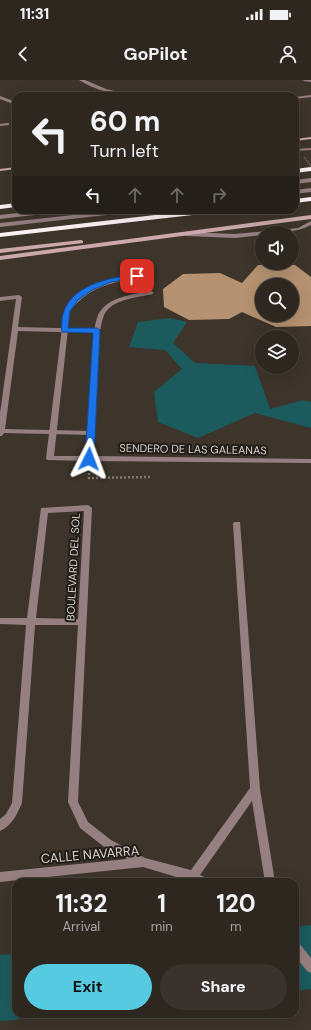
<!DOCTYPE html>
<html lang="en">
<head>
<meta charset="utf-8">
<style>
	:root { --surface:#2e2720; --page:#3a332d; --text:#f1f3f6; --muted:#a7a5a5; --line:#49443e; --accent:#55cae0 }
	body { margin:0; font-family:"DM Sans",sans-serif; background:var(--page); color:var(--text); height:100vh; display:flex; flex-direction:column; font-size:15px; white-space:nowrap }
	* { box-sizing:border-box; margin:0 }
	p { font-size:13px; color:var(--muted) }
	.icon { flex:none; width:22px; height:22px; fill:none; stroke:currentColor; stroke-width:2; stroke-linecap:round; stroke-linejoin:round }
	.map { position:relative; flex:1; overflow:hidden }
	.panel { position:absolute; left:12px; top:798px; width:287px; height:140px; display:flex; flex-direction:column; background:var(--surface); border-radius:12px; box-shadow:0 4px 16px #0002,0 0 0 1px var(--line) }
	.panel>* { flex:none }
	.guide { position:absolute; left:12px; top:12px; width:287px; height:122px; border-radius:12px; box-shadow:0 4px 16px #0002,0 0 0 1px var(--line); background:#2e2720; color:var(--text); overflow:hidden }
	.fabs { position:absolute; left:255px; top:146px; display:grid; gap:8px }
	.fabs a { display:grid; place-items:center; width:44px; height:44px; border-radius:50%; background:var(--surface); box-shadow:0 4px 16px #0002,0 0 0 1px var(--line); font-size:20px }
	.pin { position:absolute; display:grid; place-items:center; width:34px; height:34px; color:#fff; margin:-17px; border-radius:8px; box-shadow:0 2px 6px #0006 }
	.me { position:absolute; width:44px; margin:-22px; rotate:3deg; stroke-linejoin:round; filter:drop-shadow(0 0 3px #0008) }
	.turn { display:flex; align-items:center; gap:14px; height:84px; padding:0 12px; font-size:18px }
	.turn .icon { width:52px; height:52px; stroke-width:2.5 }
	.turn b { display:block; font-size:28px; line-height:34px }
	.lanes { display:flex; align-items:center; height:38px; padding:0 12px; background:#0003; justify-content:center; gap:20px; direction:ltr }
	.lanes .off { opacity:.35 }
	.eta { display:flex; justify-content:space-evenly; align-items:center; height:68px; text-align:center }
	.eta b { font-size:24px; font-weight:700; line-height:28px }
	.primary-button { display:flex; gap:8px; margin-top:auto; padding:8px 12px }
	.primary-button a { flex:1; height:46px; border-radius:24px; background:var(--accent); color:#111; font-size:16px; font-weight:700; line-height:46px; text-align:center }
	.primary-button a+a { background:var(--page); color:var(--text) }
	.status { display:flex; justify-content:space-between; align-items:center; height:28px; padding:0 20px; background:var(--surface); direction:ltr }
	.status svg { height:11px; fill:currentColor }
	header { display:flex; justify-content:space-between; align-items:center; height:52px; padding:0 12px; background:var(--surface); font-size:18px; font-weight:700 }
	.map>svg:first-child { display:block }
	.water { fill:#1b5b5e }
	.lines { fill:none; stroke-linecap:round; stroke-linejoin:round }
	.river { fill:#1b5b5e; fill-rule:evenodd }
	.building { fill:#b59271; fill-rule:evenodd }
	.path { stroke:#847c74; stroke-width:2.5; stroke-dasharray:2 2; stroke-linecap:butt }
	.lane { fill:#967f81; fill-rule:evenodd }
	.street { fill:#967f81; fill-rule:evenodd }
	.secondary { fill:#cca8ac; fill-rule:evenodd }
	.highway { fill:#fcf1f2; fill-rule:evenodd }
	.path-bridge { stroke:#847c74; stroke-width:1.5; stroke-dasharray:1 1; stroke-linecap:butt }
	.route { fill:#1a73e8; stroke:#114b97 }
	.labels { text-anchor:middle; stroke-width:4; stroke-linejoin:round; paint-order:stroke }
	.street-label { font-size:11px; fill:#dad4ce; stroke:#211c18 }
	.near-street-label { font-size:13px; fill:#dad4ce; stroke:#211c18 }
</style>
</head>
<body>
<div class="status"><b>11:31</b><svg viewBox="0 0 49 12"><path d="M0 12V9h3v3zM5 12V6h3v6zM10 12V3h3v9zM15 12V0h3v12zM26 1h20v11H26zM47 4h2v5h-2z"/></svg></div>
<header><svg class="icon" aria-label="back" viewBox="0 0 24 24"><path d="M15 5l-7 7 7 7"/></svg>GoPilot<svg class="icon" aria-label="person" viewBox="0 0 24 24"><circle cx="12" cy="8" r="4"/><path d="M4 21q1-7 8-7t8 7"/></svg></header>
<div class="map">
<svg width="311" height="950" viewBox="0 0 311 950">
	<rect width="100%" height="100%" fill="#3d342b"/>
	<!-- water -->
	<path class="water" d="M170,238L187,242L173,263L195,283L255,286L270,329L303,320L311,322V348L255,333L198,358L158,342L154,312L182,289L165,270L129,267L138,242Z"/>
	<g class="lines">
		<!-- river -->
		<path class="river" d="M311,845V909L295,911V847Z
			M16,874V934H30L16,940L0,941V875Z"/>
	</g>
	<!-- building -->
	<path class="building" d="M258,185H295L311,197V246L276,247L242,232L229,239L189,240L164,227L163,209L183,194L220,193L242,203ZM262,205H292V235H262Z"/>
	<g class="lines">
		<!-- path -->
		<path class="path" d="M89,393V398L150,397"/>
		<!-- lane -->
		<path class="lane" d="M0,16L16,22V25L0,19Z
			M7,43H9V45L0,46V44Z
			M311,68V70L295,71V69Z
			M311,98V102L295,104V100Z
			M311,108V112L295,114V110Z
			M46,130H63L60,132L0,139V135Z
			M119,130H136L133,132L0,147V143Z
			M311,141V145C295,153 279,153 262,153V155L235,158L186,156L183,154L186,152L235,154L298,148Z
			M19,215L22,217L18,247L97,249L100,251L97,253L18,251L5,349L91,351L95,353L93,355L4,353L2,356H0V333L16,219L0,221V217Z"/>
		<!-- street -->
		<path class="street" d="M79,0H85L106,9L136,16C118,16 94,10 79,0Z
			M303,0H311V2L304,1Z
			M311,15V17L295,19V17Z
			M137,194L140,196L139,197C109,204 90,206 70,231L54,376H86L94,251C95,246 96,240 98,235C107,217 133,214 151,211L153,212V214C137,218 113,218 104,235C102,240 101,246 100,251L93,376L311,379V383L89,381L47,380L46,378L64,231C84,205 106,200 137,194Z
			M88,425L92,428L78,722L88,742L111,760L145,778L191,790L250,708L233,444L234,442H240L260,709L275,802H265L252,721L200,795L207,798L208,802H193L143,787L0,802V792L127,779L103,766L80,748L68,722L78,545H35L22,723C17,734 12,746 0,751V739L6,734L12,723L26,545L0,544V538H27L41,428ZM84,431L78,539L36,538L48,433Z
			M295,861L299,863L311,878V893L307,891L295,876Z"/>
		<!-- secondary -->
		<path class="secondary" d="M311,57V59L295,61V59Z
			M16,87V89L0,91V89Z
			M311,135V139L0,180V176Z
			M81,160L83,161V163L0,173V169Z"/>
		<!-- highway -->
		<path class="highway" d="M311,87V91L295,93V89Z
			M311,117V121L295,123V119Z
			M16,123V127L0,129V125Z
			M198,130H223L219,132L0,157V153Z"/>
		<!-- path-bridge -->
		<path class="path-bridge" d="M304,77L311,86"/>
	</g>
	<!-- route -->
	<path class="route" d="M137,194L139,195V198L111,202L92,210L78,220L70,231L68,248H97L100,250L94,379L89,382L85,379L93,253L62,252C61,248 62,244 62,239C67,205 109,198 137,194Z"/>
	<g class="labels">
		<!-- street labels -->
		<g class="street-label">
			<text transform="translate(193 369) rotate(1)" y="4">SENDERO DE LAS GALEANAS</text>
			<text transform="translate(73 487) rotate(-87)" y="4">BOULEVARD DEL SOL</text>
		</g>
		<!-- near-street labels -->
		<g class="near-street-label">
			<text transform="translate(90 774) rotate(-5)" y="5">CALLE NAVARRA</text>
		</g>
	</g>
</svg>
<div class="fabs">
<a><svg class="icon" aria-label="sound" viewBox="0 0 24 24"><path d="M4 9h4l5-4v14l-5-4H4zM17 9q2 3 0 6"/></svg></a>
<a><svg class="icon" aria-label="search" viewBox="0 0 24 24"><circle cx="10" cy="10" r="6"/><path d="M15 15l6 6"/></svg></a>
<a><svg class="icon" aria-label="layers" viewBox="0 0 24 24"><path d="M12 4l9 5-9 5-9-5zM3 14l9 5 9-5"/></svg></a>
</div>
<div class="pin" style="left:137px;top:196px;background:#d93025"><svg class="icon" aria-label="arrive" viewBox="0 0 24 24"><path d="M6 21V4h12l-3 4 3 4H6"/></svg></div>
<svg class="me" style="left:89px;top:379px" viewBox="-20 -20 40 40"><path d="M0-17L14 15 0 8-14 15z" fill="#1a73e8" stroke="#fff" stroke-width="4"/></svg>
<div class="guide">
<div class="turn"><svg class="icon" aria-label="left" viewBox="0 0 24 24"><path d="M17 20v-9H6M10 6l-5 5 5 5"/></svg><div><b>60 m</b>Turn left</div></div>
<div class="lanes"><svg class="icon" aria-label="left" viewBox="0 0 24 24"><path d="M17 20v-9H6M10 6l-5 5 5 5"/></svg><svg class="icon off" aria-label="ahead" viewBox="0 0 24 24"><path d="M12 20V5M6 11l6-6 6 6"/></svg><svg class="icon off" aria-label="ahead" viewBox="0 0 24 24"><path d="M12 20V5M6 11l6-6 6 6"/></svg><svg class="icon off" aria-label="right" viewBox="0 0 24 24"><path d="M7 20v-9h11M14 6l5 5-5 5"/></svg></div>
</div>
<section class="panel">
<div class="eta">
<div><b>11:32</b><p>Arrival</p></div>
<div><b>1</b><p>min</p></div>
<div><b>120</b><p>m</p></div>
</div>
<div class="primary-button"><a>Exit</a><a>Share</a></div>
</section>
</div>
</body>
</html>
